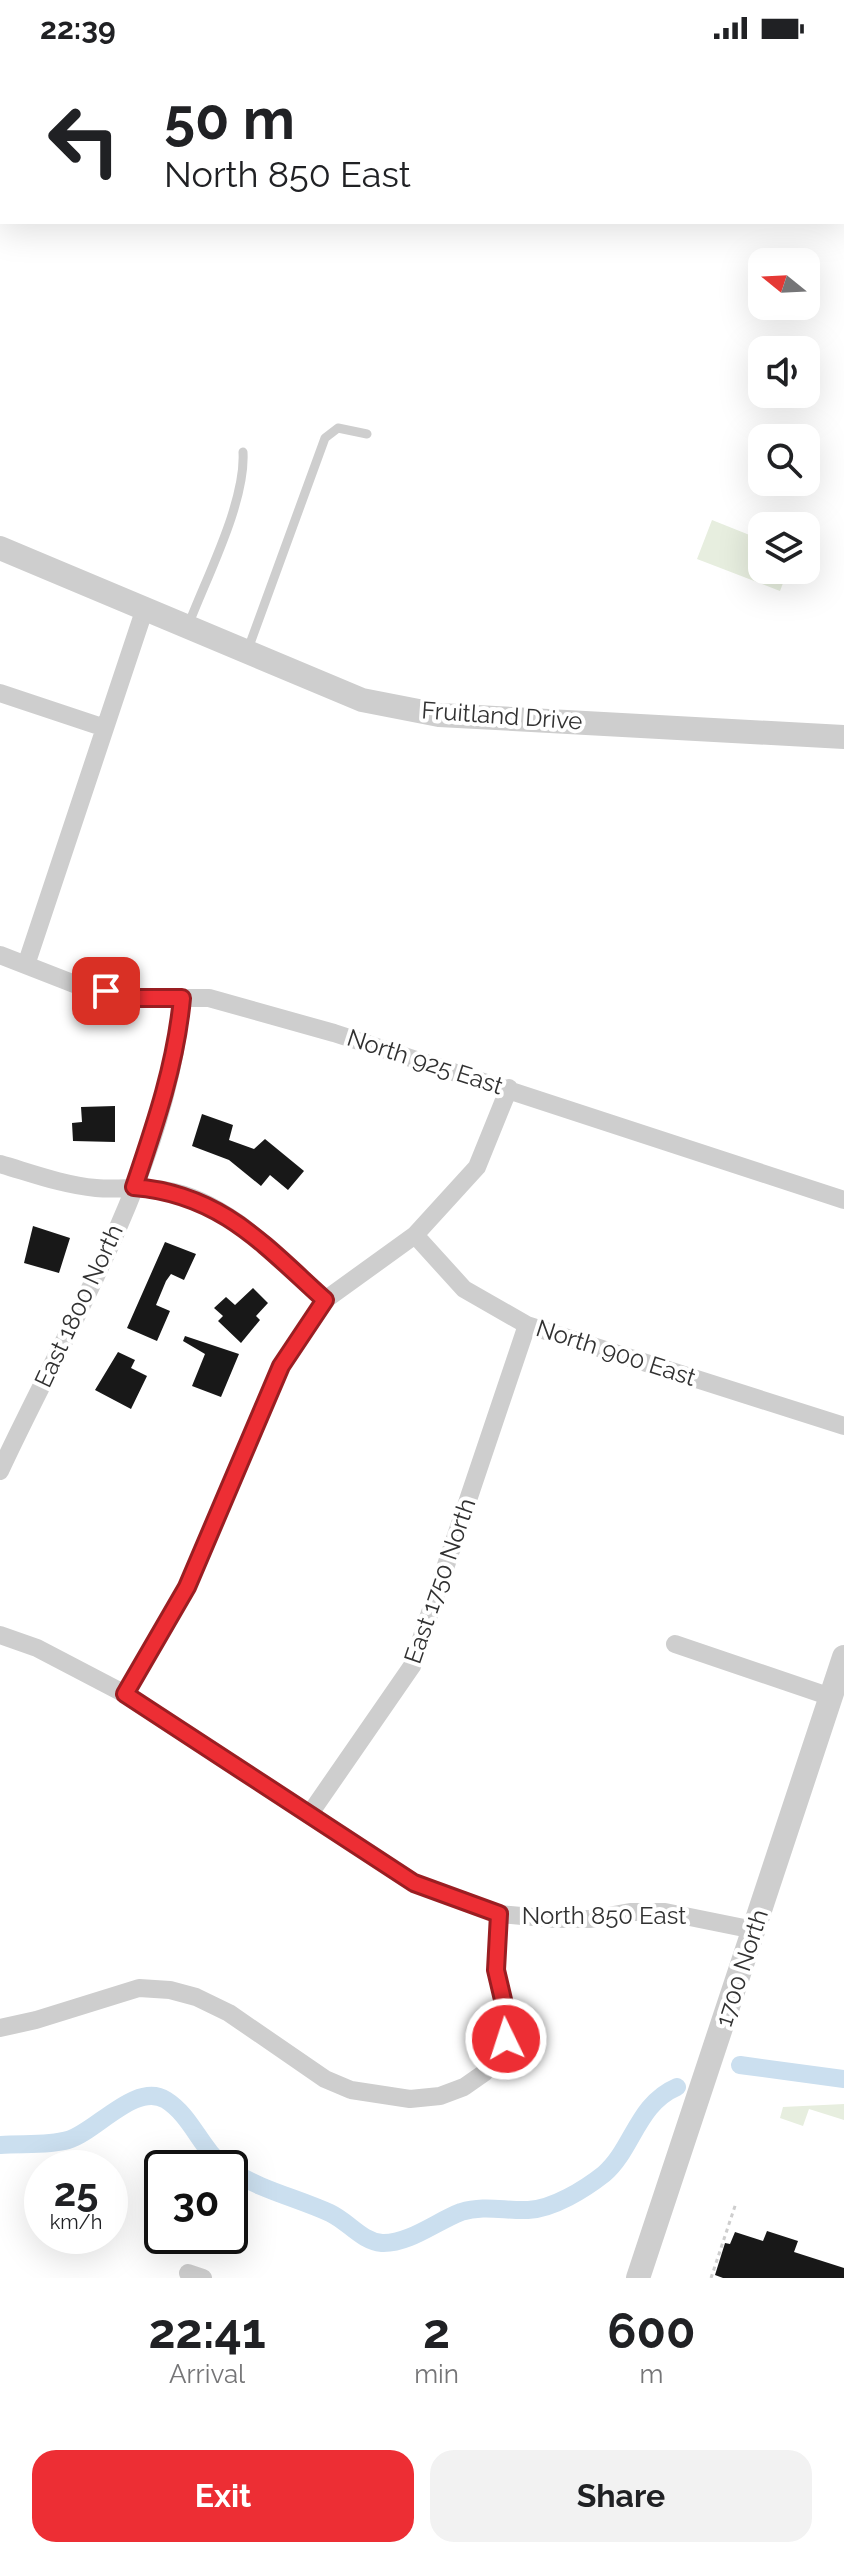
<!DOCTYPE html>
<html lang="en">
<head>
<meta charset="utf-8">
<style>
	:root { --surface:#fff; --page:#f2f2f2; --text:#202124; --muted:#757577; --accent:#ed2e34 }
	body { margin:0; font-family:Raleway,sans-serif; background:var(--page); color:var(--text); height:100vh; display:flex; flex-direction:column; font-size:30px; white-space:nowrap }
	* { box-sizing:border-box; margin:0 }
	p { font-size:26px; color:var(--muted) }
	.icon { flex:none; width:44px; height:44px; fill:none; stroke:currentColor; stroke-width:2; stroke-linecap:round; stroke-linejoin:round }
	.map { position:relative; height:2222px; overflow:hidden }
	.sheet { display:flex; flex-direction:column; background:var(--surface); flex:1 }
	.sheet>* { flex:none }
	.top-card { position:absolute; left:0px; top:0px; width:844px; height:168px; box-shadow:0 8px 32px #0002; background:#fff; color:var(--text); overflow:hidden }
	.needle { width:52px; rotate:288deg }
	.tools { position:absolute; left:748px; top:192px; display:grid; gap:16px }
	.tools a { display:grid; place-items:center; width:72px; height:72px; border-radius:16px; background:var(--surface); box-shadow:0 8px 32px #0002; font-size:40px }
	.speed { position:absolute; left:24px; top:2094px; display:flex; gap:16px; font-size:40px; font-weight:700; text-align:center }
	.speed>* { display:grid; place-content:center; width:104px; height:104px; border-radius:50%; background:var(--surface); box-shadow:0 8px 32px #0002; line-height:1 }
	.speed small { font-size:20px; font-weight:400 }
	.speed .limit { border:4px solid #111; border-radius:12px; background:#fff; color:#111 }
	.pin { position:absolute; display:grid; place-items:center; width:68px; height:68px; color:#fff; margin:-34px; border-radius:16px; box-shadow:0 4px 12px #0006 }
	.me { position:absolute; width:88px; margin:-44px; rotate:356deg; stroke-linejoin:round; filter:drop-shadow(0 0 6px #0008) }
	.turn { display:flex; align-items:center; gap:28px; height:168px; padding:0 32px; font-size:36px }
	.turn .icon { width:104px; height:104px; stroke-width:2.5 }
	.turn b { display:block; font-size:56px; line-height:68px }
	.eta { display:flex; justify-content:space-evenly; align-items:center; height:136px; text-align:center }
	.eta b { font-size:48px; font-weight:700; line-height:56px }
	.button { display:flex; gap:16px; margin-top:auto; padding:16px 32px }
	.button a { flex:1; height:92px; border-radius:24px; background:var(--accent); color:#fff; font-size:32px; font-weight:700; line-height:92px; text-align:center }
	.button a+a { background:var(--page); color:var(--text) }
	.status { display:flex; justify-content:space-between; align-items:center; height:56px; padding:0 40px; background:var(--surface); direction:ltr }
	.status svg { height:22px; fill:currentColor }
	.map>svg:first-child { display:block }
	.green { fill:#e7eedf }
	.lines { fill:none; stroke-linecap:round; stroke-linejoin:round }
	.canal { stroke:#cbdfef; stroke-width:18 }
	.building { fill:#181818 }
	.path { stroke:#cecece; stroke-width:3; stroke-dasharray:4 4; stroke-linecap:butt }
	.service { stroke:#cecece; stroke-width:9 }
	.minor { stroke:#cecece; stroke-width:18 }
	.tertiary { stroke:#cecece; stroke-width:24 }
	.route-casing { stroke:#9a1e22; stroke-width:20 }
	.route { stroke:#ed2e34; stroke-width:14 }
	.labels { text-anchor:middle; stroke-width:8; stroke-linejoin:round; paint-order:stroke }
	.street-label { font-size:24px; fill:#313131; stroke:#fff }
</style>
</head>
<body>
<div class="status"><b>22:39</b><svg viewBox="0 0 49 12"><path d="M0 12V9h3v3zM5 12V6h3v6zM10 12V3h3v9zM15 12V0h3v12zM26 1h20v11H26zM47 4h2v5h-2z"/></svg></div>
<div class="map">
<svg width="844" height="2222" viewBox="0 0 844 2222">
	<rect width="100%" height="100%" fill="#fff"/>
	<!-- green -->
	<path class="green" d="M712,464L762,484V514H788L780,535L697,503Z
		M844,2048V2064L809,2053L803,2070L780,2062L783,2051Z"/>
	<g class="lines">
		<!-- canal -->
		<path class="canal" d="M740,2009L844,2023
			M0,2089C21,2087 47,2090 68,2084C96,2076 136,2025 166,2044C193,2061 201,2095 227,2112
			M230,2114C261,2134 297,2142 330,2157C349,2166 361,2185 382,2187C409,2188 437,2165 461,2156C484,2149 505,2155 528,2154C553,2153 585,2133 604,2118C633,2093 637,2048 677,2031"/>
	</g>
	<!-- building -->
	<path class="building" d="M115,1050V1086L73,1085L72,1067L82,1066L81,1051Z
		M202,1058L233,1069L229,1084L254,1093L265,1083L304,1115L288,1134L270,1119L261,1130L229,1104L192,1090Z
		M33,1170L70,1182L59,1217L24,1207Z
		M165,1186L196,1198L184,1224L171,1218L166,1225L156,1249L170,1255L157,1285L127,1272Z
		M253,1232L268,1247L256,1260L260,1264L241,1287L218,1265L223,1260L214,1252L226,1241L235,1249Z
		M185,1280L239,1298L221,1341L192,1330L205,1298L183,1285Z
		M118,1296L135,1304L131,1312L147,1320L131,1353L95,1334Z
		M767,2175L798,2185L794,2196L844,2212V2222H723L715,2219L725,2187L730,2188L735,2176L763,2185Z"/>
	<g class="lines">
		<!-- path -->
		<path class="path" d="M711,2222L736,2147"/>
		<!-- service -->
		<path class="service" d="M188,570C206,522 246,446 243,396
			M248,593L325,382L338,372L367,378"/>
		<!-- minor -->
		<path class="minor" d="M0,637L105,672
			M0,899L77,929L135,942H209L334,977L844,1144
			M26,909L145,552
			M0,1108C31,1117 63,1129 96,1132C119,1134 141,1130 164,1134C229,1144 279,1203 325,1244
			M415,1179L464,1233L527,1269L844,1370
			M0,1415C69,1266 169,1109 182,942
			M0,1579L37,1592L125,1638L414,1827L499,1858L555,1863H591L630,1856H665L754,1874
			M675,1588L831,1641
			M125,1638L187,1531L281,1310L325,1244L415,1179L477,1111L509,1032
			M309,1759L412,1610L527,1269
			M0,1972L36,1964L139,1932L170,1934L196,1941L229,1957L325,2023L351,2034L410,2043L440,2040L464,2031L484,2017L506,1983L508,1965L496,1914L499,1858
			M188,2217L203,2222"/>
		<!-- tertiary -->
		<path class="tertiary" d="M592,0L597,2
			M842,103L844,104
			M0,492L362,644L439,659L844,681
			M638,2222L844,1601"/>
	</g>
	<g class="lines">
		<!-- route casing -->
		<g class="route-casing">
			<path id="route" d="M106,935L135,942H182C176,1008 155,1069 134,1131C221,1138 264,1189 325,1244L281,1310L187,1531L125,1638L414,1827L499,1858L496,1914L508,1965L506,1983"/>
		</g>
		<!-- route -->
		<use href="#route" class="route"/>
	</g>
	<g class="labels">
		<!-- street labels -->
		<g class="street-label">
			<text transform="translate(502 660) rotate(4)" y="8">Fruitland Drive</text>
			<text transform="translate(425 1006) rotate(18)" y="8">North 925 East</text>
			<text transform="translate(79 1250) rotate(-65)" y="8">East 1800 North</text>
			<text transform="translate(616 1297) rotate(18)" y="8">North 900 East</text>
			<text transform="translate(440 1525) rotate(-71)" y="8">East 1750 North</text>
			<text x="604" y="1868">North 850 East</text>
			<text transform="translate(742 1912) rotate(-72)" y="8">1700 North</text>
		</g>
	</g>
</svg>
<div class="tools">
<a><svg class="needle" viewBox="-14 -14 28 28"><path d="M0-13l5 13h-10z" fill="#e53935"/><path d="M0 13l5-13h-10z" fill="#757577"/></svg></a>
<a><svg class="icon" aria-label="sound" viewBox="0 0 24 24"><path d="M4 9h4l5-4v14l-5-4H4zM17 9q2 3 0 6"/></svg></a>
<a><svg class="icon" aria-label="search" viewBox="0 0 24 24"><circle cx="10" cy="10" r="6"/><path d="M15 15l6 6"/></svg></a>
<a><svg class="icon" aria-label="layers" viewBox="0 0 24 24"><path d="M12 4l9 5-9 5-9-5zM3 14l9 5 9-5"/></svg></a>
</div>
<div class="speed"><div>25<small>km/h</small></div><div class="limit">30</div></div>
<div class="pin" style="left:106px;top:935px;background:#d93025"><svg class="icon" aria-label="arrive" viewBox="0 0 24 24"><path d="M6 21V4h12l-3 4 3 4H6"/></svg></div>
<svg class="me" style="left:506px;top:1983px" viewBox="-20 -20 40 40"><circle r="17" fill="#ed2e34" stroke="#fff" stroke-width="3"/><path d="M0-11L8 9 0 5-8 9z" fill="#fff"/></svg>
<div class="top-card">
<div class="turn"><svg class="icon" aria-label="left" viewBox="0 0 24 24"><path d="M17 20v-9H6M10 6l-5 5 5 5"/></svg><div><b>50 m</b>North 850 East</div></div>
</div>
</div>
<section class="sheet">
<div class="eta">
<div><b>22:41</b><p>Arrival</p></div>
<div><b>2</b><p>min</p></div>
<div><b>600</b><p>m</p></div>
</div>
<div class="button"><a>Exit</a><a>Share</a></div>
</section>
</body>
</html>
